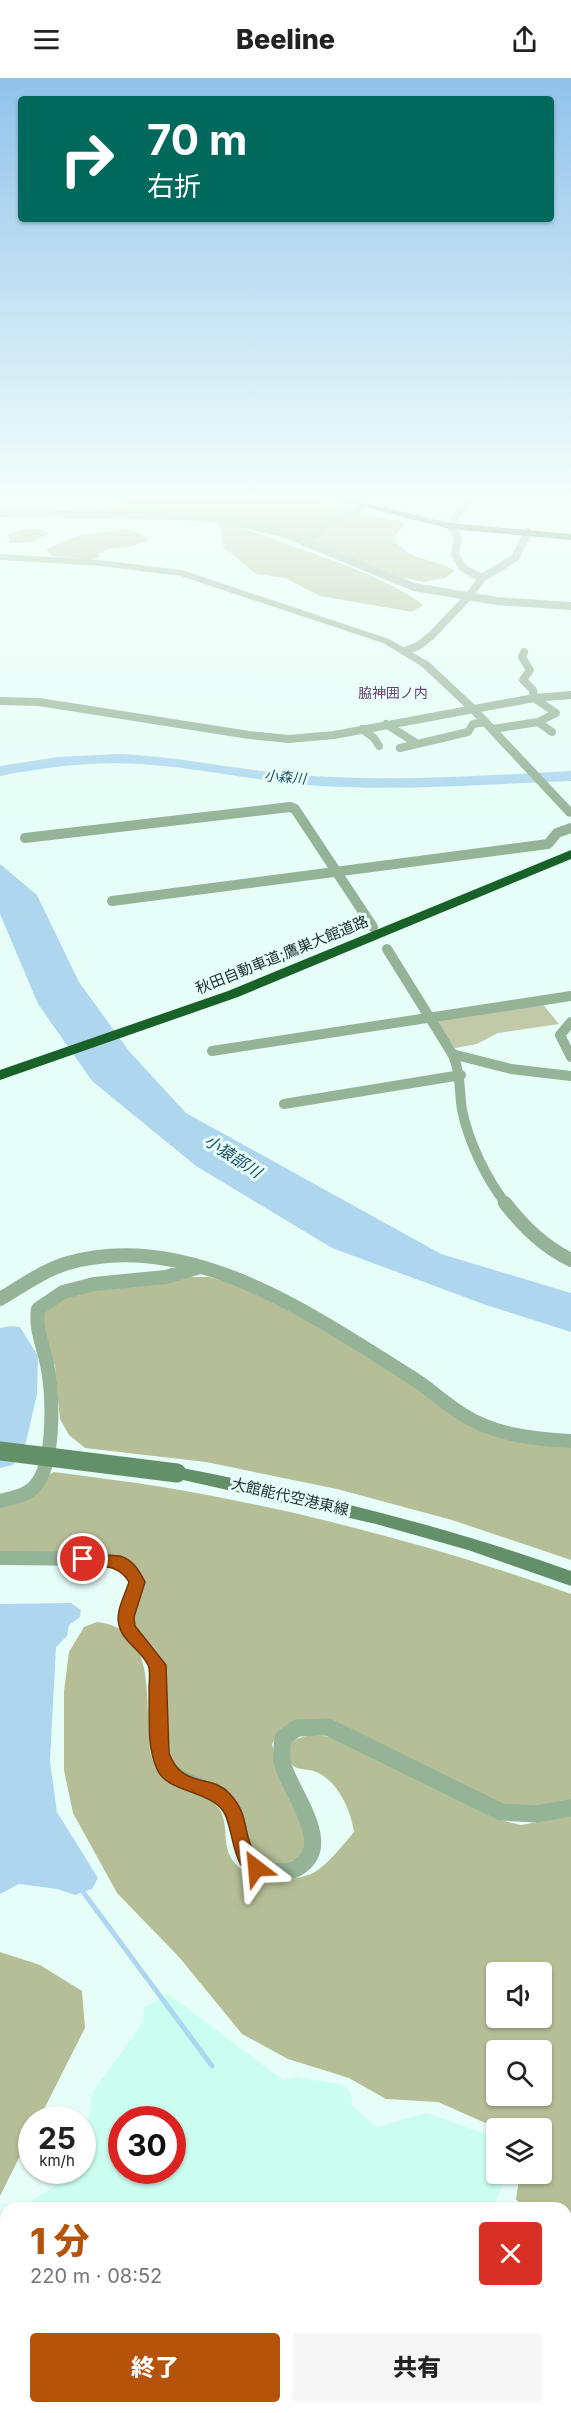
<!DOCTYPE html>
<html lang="ja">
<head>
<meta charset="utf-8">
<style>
	:root { --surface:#fff; --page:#f6f6f6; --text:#222; --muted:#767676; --accent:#b45309 }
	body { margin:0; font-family:Inter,"Noto Sans JP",sans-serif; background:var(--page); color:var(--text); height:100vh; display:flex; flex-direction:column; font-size:22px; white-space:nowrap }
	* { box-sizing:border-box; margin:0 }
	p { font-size:20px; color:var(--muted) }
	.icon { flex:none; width:33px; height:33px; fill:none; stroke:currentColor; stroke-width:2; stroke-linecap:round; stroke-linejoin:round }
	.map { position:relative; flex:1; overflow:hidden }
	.drawer { position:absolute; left:0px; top:2124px; width:572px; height:212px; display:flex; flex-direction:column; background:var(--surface); border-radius:18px 18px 0 0; box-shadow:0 2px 4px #0004 }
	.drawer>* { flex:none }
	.hud { position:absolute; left:18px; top:18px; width:536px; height:126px; border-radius:6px; box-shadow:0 2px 4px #0004; background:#00695c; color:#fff; overflow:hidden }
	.controls { position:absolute; left:486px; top:1884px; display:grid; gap:12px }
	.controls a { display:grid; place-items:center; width:66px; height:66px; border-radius:6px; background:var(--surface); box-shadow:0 2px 4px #0004; font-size:30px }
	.speed { position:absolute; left:18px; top:2028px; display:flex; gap:12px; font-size:30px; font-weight:700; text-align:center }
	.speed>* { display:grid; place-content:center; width:78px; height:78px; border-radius:50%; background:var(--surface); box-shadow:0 2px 4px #0004; line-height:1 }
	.speed small { font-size:15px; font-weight:400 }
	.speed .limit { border:9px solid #d22; background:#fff; color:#111 }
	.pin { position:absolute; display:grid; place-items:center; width:51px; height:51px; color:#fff; margin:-26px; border:3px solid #fff; border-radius:50%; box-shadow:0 2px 6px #0007 }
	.me { position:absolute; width:66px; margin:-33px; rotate:331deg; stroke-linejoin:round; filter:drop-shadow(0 0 4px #0008) }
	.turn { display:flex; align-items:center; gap:21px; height:126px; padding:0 30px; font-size:27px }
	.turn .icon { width:78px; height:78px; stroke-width:2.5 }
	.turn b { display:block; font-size:42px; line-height:51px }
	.round { display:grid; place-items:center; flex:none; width:63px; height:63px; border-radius:6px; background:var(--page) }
	.overview { display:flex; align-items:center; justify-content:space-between; height:102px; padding:0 30px }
	h1 { font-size:36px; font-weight:800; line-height:45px; color:var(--accent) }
	.action { display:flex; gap:12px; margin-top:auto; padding:12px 30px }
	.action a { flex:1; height:69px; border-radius:6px; background:var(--accent); color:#fff; font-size:24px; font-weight:800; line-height:69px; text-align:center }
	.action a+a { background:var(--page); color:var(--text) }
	header { display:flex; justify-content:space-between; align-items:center; height:78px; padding:0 30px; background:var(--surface); font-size:27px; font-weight:800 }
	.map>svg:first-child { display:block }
	.built { fill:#cbfef0; fill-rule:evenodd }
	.green { fill:#c1c9a8 }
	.forest { fill:#b5be97; fill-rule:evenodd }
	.water { fill:#aed7ef }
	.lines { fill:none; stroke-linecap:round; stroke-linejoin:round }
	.stream { stroke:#aed7ef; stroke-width:5 }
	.river { fill:#aed7ef; fill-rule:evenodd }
	.minor-far3 { stroke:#94b397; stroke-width:8 }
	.minor-far2 { stroke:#94b397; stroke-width:10 }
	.minor-far1 { stroke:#94b397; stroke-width:14 }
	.minor { stroke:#94b397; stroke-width:17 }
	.tertiary { fill:#94b397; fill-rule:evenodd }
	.secondary { fill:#639068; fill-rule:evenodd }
	.trunk { fill:#2b6c38; fill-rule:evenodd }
	.motorway { fill:#186229; fill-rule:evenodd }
	.secondary-bridge { stroke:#639068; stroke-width:19 }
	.route { fill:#b45309; stroke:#753606; stroke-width:1.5 }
	.labels { text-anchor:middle; stroke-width:6; stroke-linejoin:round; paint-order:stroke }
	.far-neighbourhood-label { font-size:14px; fill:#6b3f74; stroke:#e6fef7 }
	.far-water-label { font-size:14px; font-style:italic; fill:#1a4d66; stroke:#e6fef7 }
	.street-label { font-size:15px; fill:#22312d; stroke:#e6fef7 }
	.water-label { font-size:16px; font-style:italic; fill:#1a4d66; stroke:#e6fef7 }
</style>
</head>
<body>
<header><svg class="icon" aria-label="menu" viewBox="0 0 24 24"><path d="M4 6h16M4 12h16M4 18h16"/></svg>Beeline<svg class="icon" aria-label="share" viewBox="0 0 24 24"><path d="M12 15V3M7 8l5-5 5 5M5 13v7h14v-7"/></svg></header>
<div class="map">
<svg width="571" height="2335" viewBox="0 0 571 2335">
	<rect width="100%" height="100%" fill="#e6fef7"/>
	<!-- built -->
	<path class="built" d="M339,420H462L446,445Z
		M168,1916L283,2002L297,1999L344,2007L352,2018L351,2027L377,2049L427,2035L496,2060V2096H506L494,2130H20L66,2101L75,2093L82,2092L83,2073L93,2014L143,1944L144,1929ZM122,2042H172V2092H122Z
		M6,2139V2330H566V2155H571V2335H0V2142Z"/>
	<!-- green -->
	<path class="green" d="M541,924L559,946L498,955L477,966L455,970L434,940Z
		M571,2188V2335H512L510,2330H566V2190Z
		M40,2330H491L493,2335H19Z"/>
	<!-- forest -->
	<path class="forest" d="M137,420H314L336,429L403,444V449L393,460C411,485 431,478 455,493L445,500L424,504L403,500L315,466L232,440L96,434L104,429Z
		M219,445C244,449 266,459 289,467C329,481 390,501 423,527L412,534L320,518L285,500L256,496L223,469Z
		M40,451L48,456L31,464L10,465L8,457L20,452Z
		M127,451L142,456L149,462L130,469L108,471L98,476L101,479L91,482L52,478L46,471L77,458Z
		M182,1199H209L237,1207L282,1229L330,1255L429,1315L460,1341L571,1367V1482L452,1442L337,1411L206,1384L85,1370L69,1357L60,1341L55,1288L41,1245L45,1231L65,1217Z
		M54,1394C90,1399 126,1403 162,1409C300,1432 439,1469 571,1516V1723L529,1732L506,1728L327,1642L281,1651L272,1666L275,1681L305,1754L303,1777C284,1788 276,1789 255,1782L238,1729L179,1696L169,1685L165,1667L162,1585L134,1548L131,1538L143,1502L135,1488L120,1480L0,1476V1426C18,1421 42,1417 47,1398Z
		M97,1544C153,1550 146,1611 149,1655C150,1662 149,1671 151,1677C162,1715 191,1706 214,1725C231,1740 221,1763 231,1780C244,1803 290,1805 311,1796C325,1790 344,1766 354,1754C351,1732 337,1701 314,1693C308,1691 300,1692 295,1689C287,1685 289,1675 288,1667C303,1654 322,1657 339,1661L496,1741L521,1747L571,1738V2138L566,2137V2130H523L516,2121L520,2096H542V2050H497L438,2024L386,2021L349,2000L288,1981L242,1956L179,1879L117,1815L73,1735L64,1692V1613L69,1574L84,1549ZM496,1894H542V1940H496ZM496,1972H542V2018H496Z
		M0,1874L40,1887L82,1913L85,1950L39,2041L32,2042L31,2056L0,2118Z"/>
	<!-- water -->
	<path class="water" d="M0,786L37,817L79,904L129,973L186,1035L441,1176L571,1215V1254L486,1227L332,1170L196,1088L92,1003L38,926L0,836Z
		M11,1248L20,1249L38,1278L37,1316L26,1364L13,1387L0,1390V1250Z
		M71,1525L81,1532L80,1539L69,1547L67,1558L56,1569L50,1683L57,1734L98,1800L92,1811L75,1817L57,1811L19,1806L0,1816V1526Z"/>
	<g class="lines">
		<!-- stream -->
		<path class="stream" d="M83,1814L212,1988"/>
		<!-- river -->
		<path class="river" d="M118,676C176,678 232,691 289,696C383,705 477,698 571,693V703C488,706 404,713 321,708C260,704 201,690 140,686C93,683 46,689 0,698V688L58,679Z"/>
		<!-- minor-far3 -->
		<path class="minor-far3" d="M468,420L450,448L458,461L455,476L463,490L482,500
			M0,435L184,438L227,442L283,455L414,509L497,523L571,528
			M305,465L334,442L362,429
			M405,573L418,568L432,557L469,518L482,500L515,480L528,454
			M524,574L522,579L530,592L523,602L533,612L534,620L571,617
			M0,623L39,624L249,657L289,661L334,657L534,620L556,635L538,644L552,654
			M386,646L416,665
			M362,651L374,660L379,668
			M493,651L538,644
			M400,670L468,654L473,646L485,644"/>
		<!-- minor-far2 -->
		<path class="minor-far2" d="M25,760L290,729L295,731L373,849
			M112,823L548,766L557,755L571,750
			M387,871L453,977C461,996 459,1013 462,1032C469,1065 486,1100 506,1126
			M571,944L560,957L571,979
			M212,973L571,918
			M452,976L511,991L571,998
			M284,1026L461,997"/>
		<!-- minor-far1 -->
		<path class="minor-far1" d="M505,1125C524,1149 543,1168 571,1182
			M0,1221C22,1208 44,1192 68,1185C189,1150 314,1238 411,1299C429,1310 444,1325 462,1336C494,1357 534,1361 571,1363
			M0,1423C11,1420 26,1418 34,1409C56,1387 53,1315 47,1286C43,1267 35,1251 38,1231L63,1214L94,1206L166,1199L200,1189
			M0,1480L104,1481C120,1484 129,1490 137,1504L126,1538L127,1549L157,1587L159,1650
			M302,1650H330"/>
		<!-- minor -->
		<path class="minor" d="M159,1648C160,1689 161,1694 200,1709C206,1712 216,1714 221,1718C242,1736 238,1781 257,1790C260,1792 266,1792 270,1793C278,1794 290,1794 297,1790C336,1768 291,1716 283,1687C280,1678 282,1669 283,1660L297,1650L328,1649L501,1734L536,1736L571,1730"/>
		<!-- tertiary -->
		<path class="tertiary" d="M0,476L100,482L182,492L389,561L429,584L476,628L571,729V739L567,738L468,632L421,588L383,565L181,498L100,488L0,482Z"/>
		<!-- secondary -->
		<path class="secondary" d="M177,1389C311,1415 443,1447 571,1493V1508L468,1472L376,1446L170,1399L168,1395L170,1391Z"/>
		<!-- trunk -->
		<path class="trunk" d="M329,420H346L450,445L571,456V462L450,451Z"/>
		<!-- motorway -->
		<path class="motorway" d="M571,772V781L238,919L0,1002V992L228,913Z"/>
		<!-- secondary-bridge -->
		<path class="secondary-bridge" d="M0,1373L177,1395"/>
	</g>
	<!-- sky -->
	<linearGradient id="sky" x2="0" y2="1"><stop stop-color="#91c2eb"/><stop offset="0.56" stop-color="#f4fffb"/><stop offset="1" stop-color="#f4fffb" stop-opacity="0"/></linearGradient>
	<rect width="571" height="747" fill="url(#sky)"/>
	<!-- route -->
	<path class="route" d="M83,1476L120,1478C133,1482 139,1492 145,1504L134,1539L135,1548L166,1587L169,1675C182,1711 212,1696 229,1715C250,1737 242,1753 254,1775C257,1781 262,1784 265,1790L263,1795C232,1806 234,1749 224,1734C208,1711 167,1715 157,1691C146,1667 150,1636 149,1610C149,1604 151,1593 148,1587C142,1573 122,1563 119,1547C115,1534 125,1517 129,1504C117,1483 98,1491 78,1485L75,1481L78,1477Z"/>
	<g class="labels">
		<!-- far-neighbourhood labels -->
		<g class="far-neighbourhood-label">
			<text x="393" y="620">脇神囲ノ内</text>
		</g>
		<!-- far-water labels -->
		<g class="far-water-label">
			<text transform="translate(285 699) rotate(5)" y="5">小森川</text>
		</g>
		<!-- street labels -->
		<g class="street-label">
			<text transform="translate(282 877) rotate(-22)" y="5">秋田自動車道;鷹巣大館道路</text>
			<text transform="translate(290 1419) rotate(13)" y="5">大館能代空港東線</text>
		</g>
		<!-- water labels -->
		<g class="water-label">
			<text transform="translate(233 1078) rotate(33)" y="6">小猿部川</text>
		</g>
	</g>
</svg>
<div class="controls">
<a><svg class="icon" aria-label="sound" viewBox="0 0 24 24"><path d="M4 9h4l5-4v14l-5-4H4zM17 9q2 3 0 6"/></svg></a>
<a><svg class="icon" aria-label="search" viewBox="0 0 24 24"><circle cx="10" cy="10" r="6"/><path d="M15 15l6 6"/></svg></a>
<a><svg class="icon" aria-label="layers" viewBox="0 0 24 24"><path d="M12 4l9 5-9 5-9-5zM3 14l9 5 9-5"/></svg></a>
</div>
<div class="speed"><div>25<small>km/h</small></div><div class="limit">30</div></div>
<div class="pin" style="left:83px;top:1481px;background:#d93025"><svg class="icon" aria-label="arrive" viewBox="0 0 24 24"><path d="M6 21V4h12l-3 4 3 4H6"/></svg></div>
<svg class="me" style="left:256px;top:1790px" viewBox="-20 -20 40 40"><path d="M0-17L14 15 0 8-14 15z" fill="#b45309" stroke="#fff" stroke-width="4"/></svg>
<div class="hud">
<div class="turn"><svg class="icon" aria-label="right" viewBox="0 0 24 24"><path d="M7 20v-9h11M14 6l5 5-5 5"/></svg><div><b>70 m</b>右折</div></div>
</div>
<section class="drawer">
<div class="overview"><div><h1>1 分</h1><p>220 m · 08:52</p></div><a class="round" style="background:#d93025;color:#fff"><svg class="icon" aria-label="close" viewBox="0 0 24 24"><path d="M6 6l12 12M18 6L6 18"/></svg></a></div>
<div class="action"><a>終了</a><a>共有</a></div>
</section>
</div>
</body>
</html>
